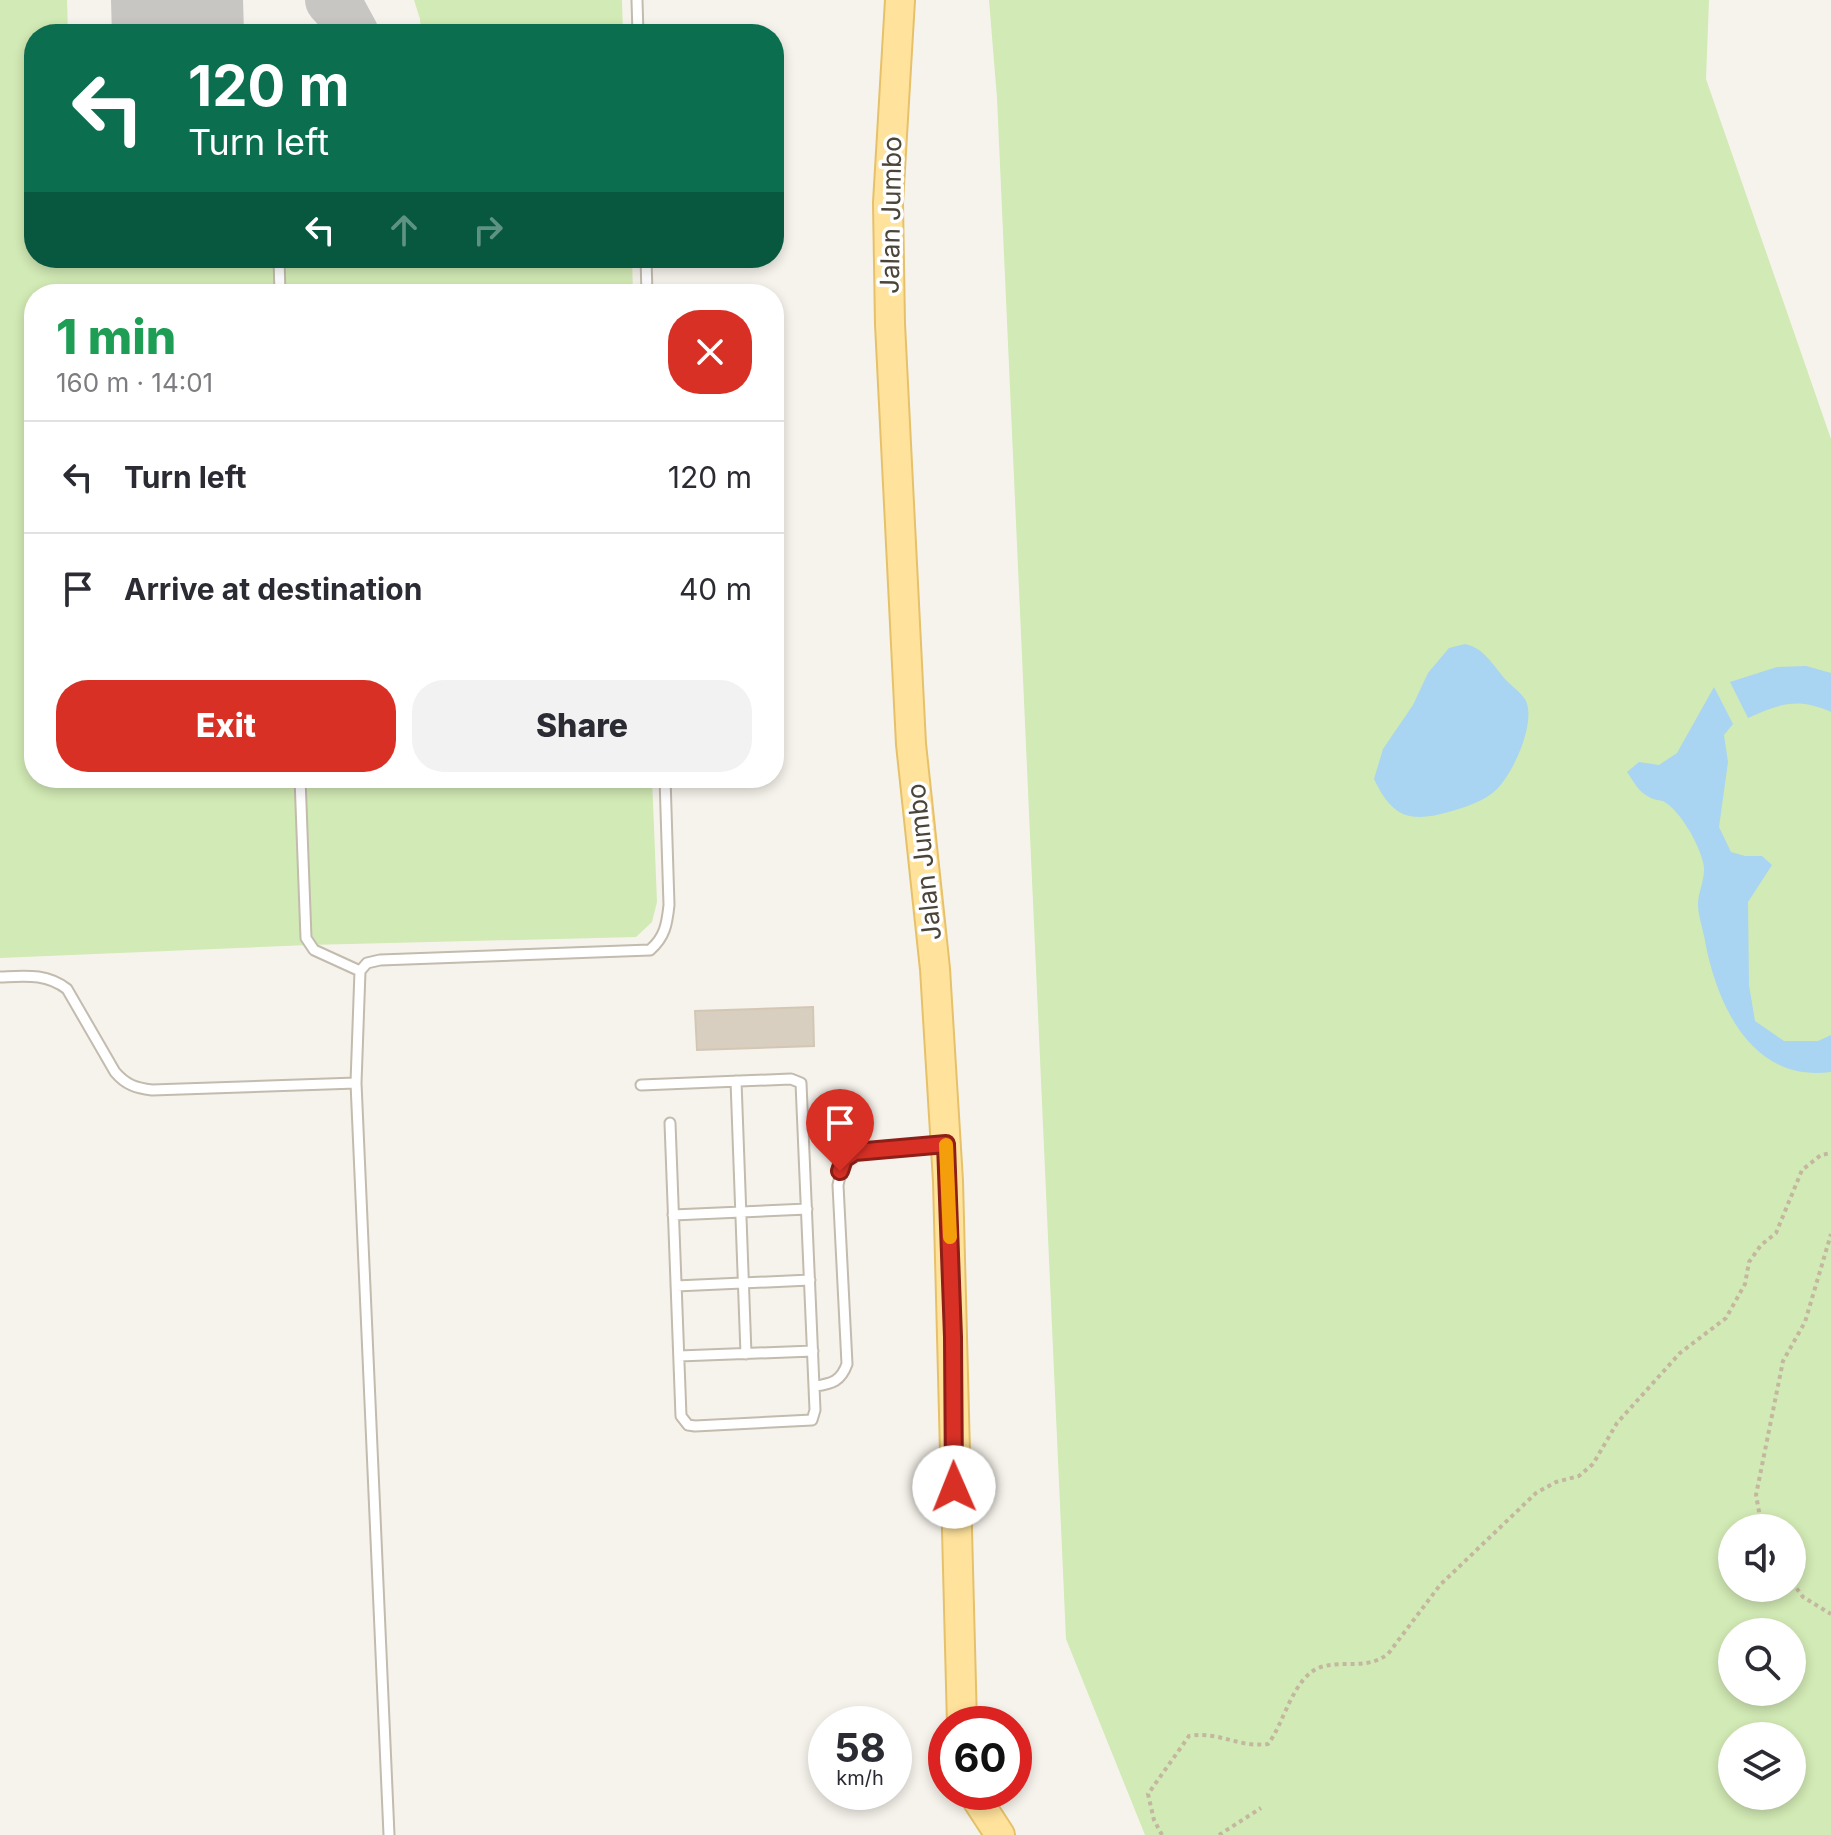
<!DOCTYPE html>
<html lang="en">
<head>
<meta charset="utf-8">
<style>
	:root { --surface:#fff; --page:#f2f2f3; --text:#2b2b33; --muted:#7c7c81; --line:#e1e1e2; --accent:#d93025 }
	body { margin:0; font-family:Inter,sans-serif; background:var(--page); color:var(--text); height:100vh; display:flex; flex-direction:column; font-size:30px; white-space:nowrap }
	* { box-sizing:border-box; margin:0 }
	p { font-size:26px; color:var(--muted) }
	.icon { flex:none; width:44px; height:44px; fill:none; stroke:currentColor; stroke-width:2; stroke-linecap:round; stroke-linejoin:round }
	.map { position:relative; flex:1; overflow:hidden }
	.details { position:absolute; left:24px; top:284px; width:760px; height:504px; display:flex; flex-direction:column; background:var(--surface); border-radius:32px; box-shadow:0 4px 12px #0003 }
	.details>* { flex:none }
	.banner { position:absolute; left:24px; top:24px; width:760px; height:244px; border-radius:32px; box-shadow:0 4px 12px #0003; background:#0b6e4f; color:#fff; overflow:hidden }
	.fabs { position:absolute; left:1718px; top:1514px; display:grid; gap:16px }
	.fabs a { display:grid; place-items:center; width:88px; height:88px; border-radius:50%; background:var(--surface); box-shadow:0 4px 12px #0003; font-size:40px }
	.speed { position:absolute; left:808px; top:1706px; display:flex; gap:16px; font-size:40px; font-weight:700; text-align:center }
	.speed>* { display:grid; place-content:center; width:104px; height:104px; border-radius:50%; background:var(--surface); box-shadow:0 4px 12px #0003; line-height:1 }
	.speed small { font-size:20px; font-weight:400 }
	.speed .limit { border:12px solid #d22; background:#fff; color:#111 }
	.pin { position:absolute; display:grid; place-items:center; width:68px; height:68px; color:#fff; margin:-82px -34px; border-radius:50% 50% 50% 0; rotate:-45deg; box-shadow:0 0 8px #0007 }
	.pin .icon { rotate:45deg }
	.me { position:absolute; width:88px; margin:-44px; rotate:359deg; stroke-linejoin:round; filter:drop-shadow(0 0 6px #0008) }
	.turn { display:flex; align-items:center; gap:28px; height:168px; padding:0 32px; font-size:36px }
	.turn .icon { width:104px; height:104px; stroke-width:2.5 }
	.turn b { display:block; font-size:56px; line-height:68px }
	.lanes { display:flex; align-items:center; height:76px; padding:0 32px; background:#0003; justify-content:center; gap:40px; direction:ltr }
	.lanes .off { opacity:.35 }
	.round { display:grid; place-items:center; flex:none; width:84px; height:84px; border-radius:32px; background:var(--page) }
	.head { display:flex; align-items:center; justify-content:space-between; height:136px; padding:0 32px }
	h1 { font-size:48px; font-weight:800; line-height:60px; color:#1e9e55 }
	.action { display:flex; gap:16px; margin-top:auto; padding:16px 32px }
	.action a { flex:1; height:92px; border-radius:32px; background:var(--accent); color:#fff; font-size:32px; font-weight:800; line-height:92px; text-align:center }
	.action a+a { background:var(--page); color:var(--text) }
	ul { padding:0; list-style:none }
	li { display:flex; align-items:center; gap:24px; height:112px; padding:0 32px; border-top:2px solid var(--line) }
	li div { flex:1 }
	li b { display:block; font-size:30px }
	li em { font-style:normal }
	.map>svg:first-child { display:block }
	.green { fill:#d2eab5; fill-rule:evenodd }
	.water { fill:#a9d4f2 }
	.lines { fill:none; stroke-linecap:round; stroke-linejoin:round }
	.taxiway { stroke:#c8c6c3; stroke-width:52 }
	.runway { stroke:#c8c6c3; stroke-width:132 }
	.building { fill:#d8cfc1; stroke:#d3c7b4; stroke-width:2 }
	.service-casing { stroke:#c2bbae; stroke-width:13 }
	.primary-casing { stroke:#e6c16a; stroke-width:32 }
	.path { stroke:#c4b79f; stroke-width:4; stroke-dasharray:4 4; stroke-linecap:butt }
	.service { stroke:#fff; stroke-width:9 }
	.primary { stroke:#ffe39c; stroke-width:28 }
	.route-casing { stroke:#8d1f18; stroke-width:20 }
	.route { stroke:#d93025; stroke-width:14 }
	.slow { stroke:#f59e0b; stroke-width:14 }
	.labels { text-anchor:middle; stroke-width:7; stroke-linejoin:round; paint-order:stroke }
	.street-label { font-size:26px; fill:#4b4439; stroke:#fff }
</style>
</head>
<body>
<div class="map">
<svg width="1831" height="1835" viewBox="0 0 1831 1835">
	<rect width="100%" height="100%" fill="#f6f3ec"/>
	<!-- green -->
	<path class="green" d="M0,0H67L68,34H34V258H632L633,294H34V778H652L657,902L652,922L636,937L309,945L0,958Z
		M414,0H622L623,34H421L420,19Z
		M989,0H1709L1706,79L1831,439V1835H1145L1066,1639L997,98ZM1732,1528H1792V1588H1732ZM1732,1632H1792V1692H1732ZM1732,1736H1792V1796H1732Z"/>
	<!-- water -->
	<path class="water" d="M1465,644C1484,648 1492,664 1505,679C1510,685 1522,693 1526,701C1536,723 1513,774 1496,790C1486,800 1466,807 1452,811C1411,823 1393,819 1374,779L1383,749L1413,705L1428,673L1449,648Z
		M1806,666L1831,673V712C1797,697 1779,704 1748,718L1730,682L1777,667Z
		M1714,687L1733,724L1724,735L1728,762L1719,827L1731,852L1745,856H1762L1772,865L1748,902L1749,985L1755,1021L1784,1041H1818L1831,1035V1072C1752,1083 1717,1005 1705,941C1703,929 1698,916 1698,904C1698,891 1707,876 1703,862C1699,844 1680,810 1663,801C1660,800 1655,800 1651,798C1639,793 1634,782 1627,772L1639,762L1659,765L1677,753Z"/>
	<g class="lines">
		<!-- taxiway -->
		<path class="taxiway" d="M331,0L340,10L353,34
			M143,34L151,0"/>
		<!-- runway -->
		<path class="runway" d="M177,0L178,34"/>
	</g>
	<!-- building -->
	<path class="building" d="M813,1007L814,1046L697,1050L695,1011Z"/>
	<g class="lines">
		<!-- service casing -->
		<g class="service-casing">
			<path id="service" d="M637,0L638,34
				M279,258L280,294
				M646,258L647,294
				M300,778L306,938L314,950L360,971
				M0,977C25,976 46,973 67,989L115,1072C126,1085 136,1088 152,1090L356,1083
				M736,1081L746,1354
				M641,1085L791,1079L801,1083L815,1410L812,1420L695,1426L688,1425L681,1416L670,1123
				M673,1215L807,1209
				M676,1286L810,1280
				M679,1356L813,1351
				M815,1386C832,1384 841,1381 847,1364L838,1185L844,1159L855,1152L943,1144
				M389,1835L356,1083L360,971L367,963L380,960L650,950C665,937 667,924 669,905L665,778"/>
		</g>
		<!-- primary casing -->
		<g class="primary-casing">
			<path id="primary" d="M900,0L888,203L890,324L911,744L935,969L948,1181L962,1724
				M972,1792L1000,1835"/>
		</g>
		<!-- path -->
		<path class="path" d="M1762,1528L1756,1495L1783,1361L1805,1322L1831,1234
			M1792,1582L1803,1597L1831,1614
			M1162,1835L1154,1820L1148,1794L1189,1736C1220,1731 1238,1748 1268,1744C1284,1724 1293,1676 1321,1667C1344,1660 1367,1670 1388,1654L1440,1585L1536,1493L1556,1482L1579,1476L1593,1464L1617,1423L1680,1353L1726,1318L1745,1284L1749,1262L1761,1245L1776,1233L1802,1170L1821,1155L1831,1153
			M1219,1835L1261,1808"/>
		<!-- service -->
		<use href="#service" class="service"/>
		<!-- primary -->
		<use href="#primary" class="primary"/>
	</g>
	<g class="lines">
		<!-- route casing -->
		<g class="route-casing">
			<path id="route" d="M840,1171L844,1159L855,1152L946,1144L953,1337L954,1487"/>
		</g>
		<!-- route -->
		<use href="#route" class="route"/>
		<!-- slow -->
		<path class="slow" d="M946,1145L950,1237"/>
	</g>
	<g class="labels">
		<!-- street labels -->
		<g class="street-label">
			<text transform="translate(891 215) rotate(-89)" y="9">Jalan Jumbo</text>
			<text transform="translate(924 862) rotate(-96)" y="9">Jalan Jumbo</text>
		</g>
	</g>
</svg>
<div class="fabs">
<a><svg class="icon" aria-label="sound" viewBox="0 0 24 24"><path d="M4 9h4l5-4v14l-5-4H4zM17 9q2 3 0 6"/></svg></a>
<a><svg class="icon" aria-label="search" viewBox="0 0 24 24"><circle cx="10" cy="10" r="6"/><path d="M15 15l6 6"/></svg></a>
<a><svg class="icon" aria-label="layers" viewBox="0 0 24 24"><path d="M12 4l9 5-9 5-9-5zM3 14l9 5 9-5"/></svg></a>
</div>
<div class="speed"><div>58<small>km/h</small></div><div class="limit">60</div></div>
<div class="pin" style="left:840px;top:1171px;background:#d93025"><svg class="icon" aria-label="arrive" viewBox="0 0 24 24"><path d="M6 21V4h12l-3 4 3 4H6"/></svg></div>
<svg class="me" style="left:954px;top:1487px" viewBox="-20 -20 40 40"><circle r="19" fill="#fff"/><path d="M0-13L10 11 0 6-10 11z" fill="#d93025"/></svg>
<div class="banner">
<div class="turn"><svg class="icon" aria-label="left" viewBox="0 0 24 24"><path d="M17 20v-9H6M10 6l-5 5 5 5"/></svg><div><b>120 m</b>Turn left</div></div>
<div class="lanes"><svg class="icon" aria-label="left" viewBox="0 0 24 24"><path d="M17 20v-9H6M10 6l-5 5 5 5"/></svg><svg class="icon off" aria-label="ahead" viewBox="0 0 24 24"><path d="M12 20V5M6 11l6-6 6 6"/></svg><svg class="icon off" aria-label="right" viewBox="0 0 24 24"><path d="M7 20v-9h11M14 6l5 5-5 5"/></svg></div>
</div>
<section class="details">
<div class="head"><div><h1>1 min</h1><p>160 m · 14:01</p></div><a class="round" style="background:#d93025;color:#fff"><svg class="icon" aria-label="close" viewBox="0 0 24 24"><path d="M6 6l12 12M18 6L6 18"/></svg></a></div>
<ul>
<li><svg class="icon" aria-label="left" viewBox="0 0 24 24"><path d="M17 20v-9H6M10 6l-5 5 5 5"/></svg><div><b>Turn left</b></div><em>120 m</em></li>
<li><svg class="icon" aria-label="arrive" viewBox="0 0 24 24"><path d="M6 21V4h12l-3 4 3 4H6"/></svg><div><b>Arrive at destination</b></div><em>40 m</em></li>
</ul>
<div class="action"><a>Exit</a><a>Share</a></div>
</section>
</div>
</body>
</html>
